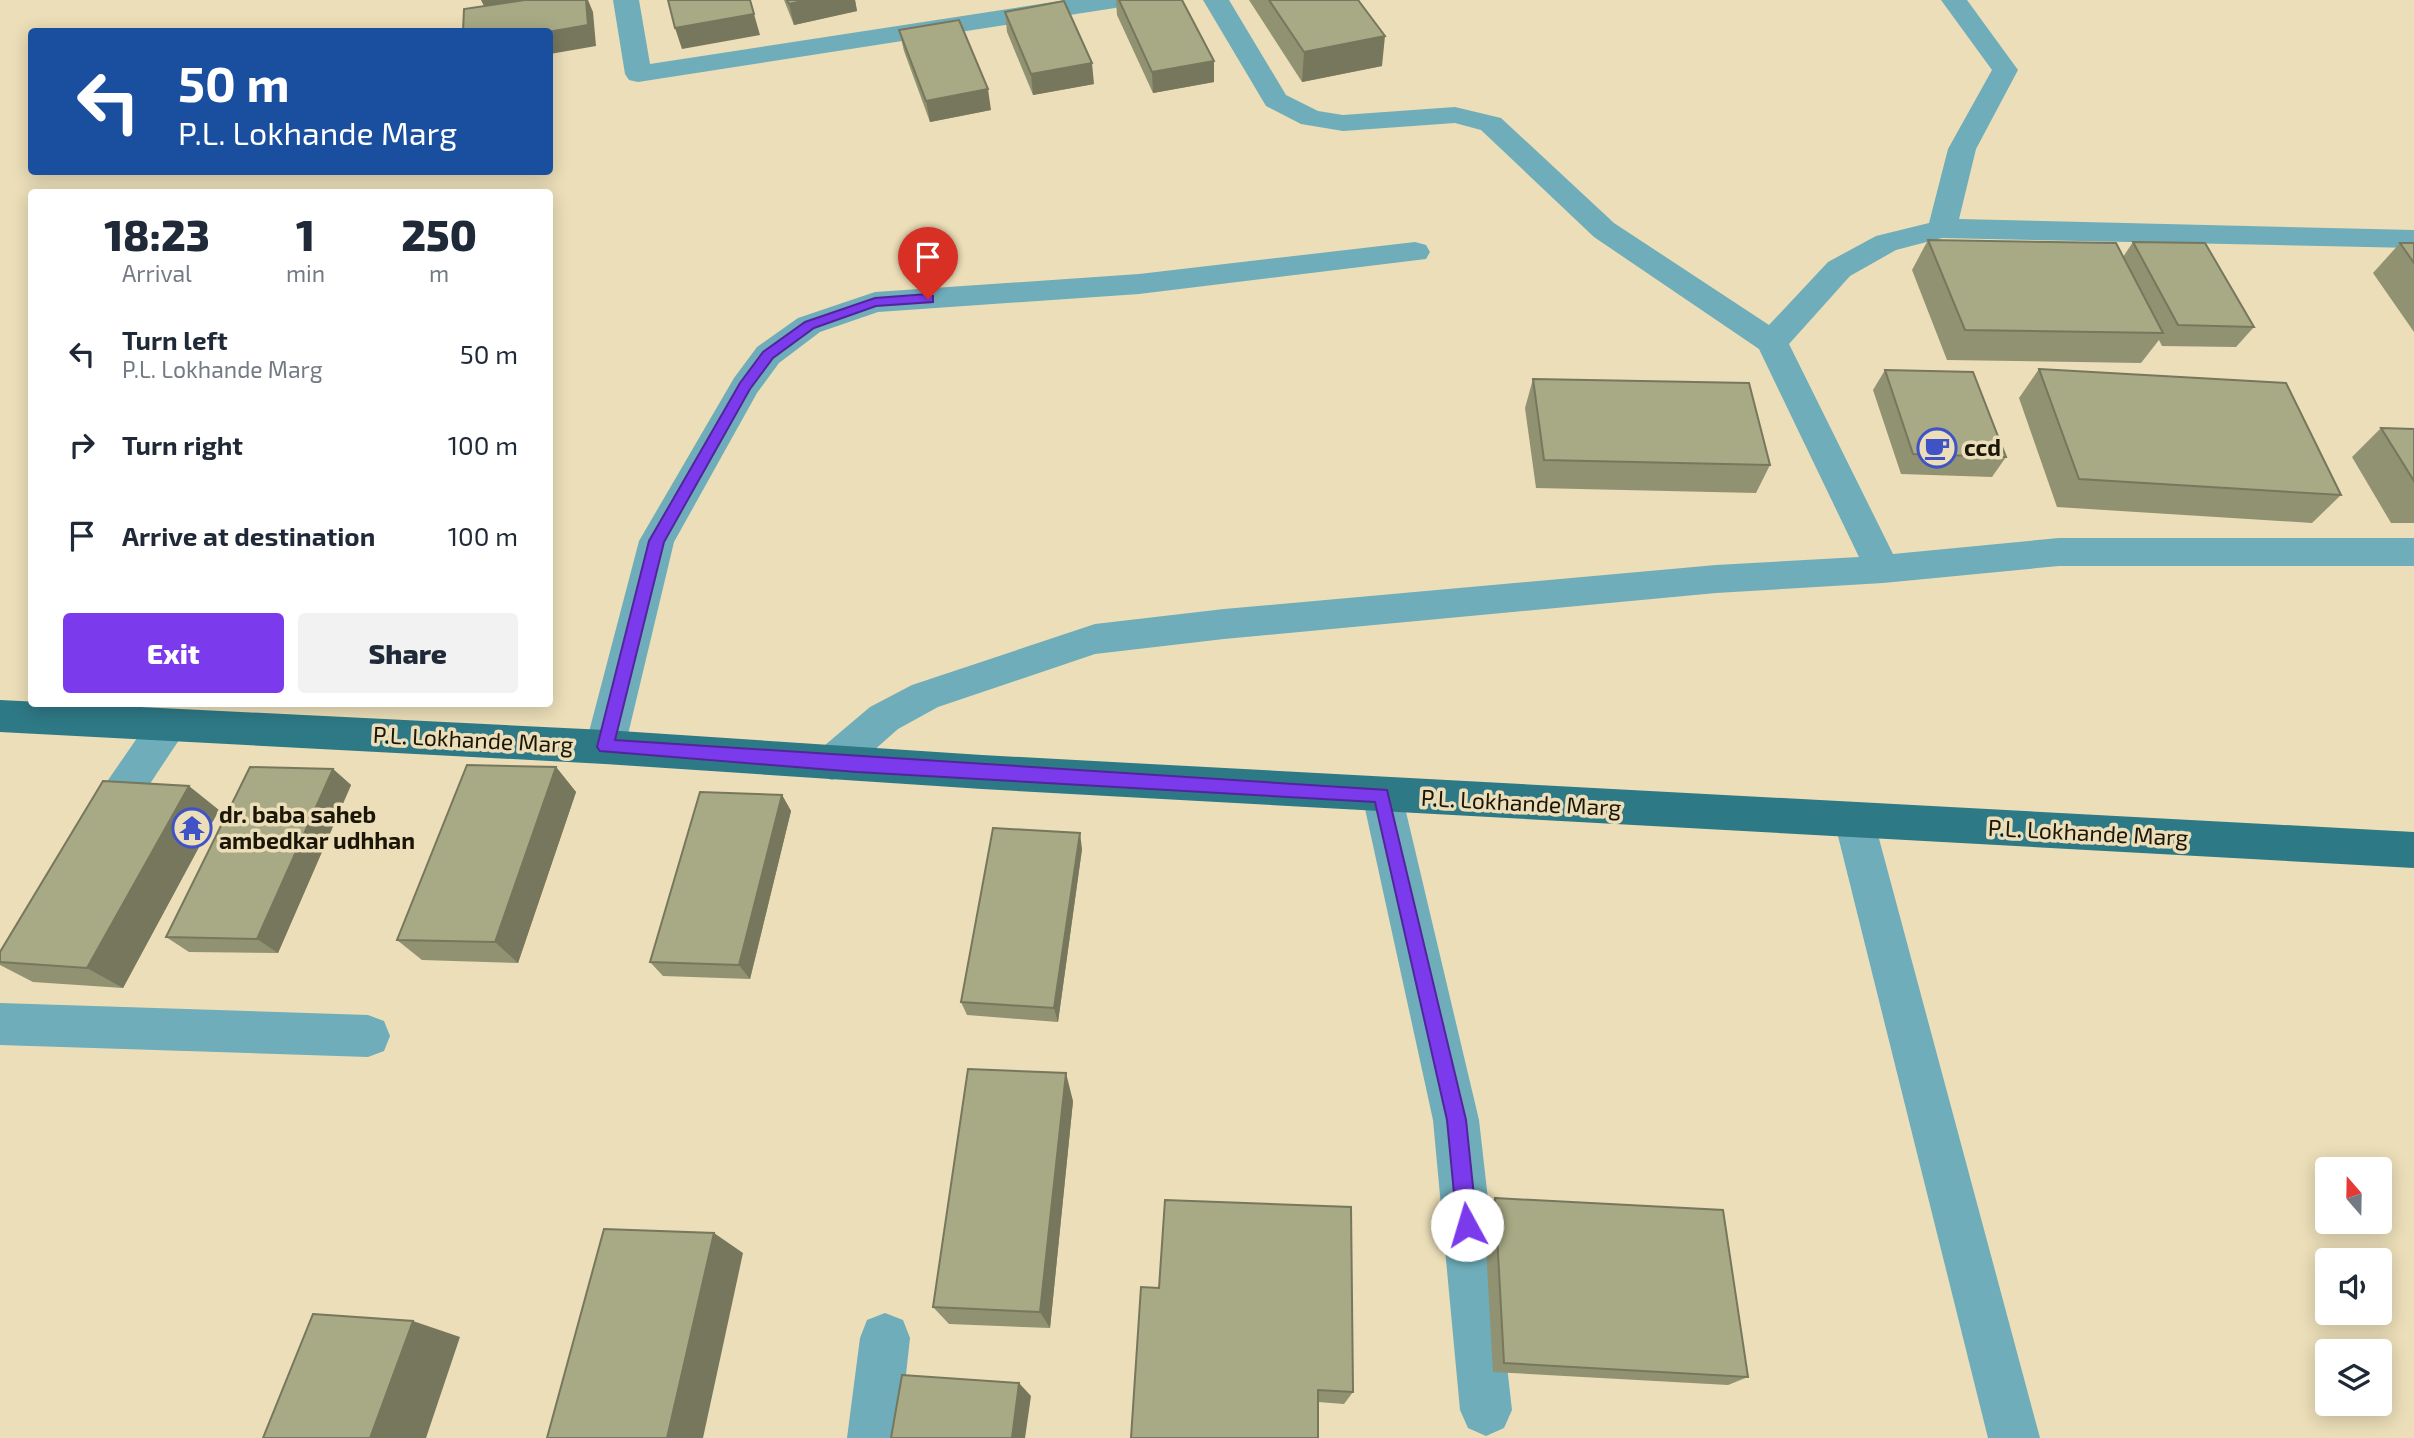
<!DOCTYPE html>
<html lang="en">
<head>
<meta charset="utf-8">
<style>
	:root { --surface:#fff; --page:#f2f2f3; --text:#1f2937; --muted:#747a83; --accent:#7c3aed }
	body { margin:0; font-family:"Exo 2",sans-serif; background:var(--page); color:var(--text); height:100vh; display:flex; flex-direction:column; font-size:26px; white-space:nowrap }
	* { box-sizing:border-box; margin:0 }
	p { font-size:23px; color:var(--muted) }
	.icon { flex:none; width:38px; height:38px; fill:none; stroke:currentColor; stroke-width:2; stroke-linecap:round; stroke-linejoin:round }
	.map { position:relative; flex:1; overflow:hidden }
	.sheet { position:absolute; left:28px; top:189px; width:525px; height:518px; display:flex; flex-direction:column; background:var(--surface); border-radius:7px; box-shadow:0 4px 18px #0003 }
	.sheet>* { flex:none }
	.guide { position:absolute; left:28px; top:28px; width:525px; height:147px; border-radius:7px; box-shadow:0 4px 18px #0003; background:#1a4fa0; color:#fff; overflow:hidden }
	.needle { width:46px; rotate:340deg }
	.controls { position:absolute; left:2315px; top:1157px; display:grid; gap:14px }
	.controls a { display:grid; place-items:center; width:77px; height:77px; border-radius:7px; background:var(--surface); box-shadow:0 4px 18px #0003; font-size:35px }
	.pin { position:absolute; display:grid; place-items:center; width:60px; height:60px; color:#fff; margin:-72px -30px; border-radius:50% 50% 50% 0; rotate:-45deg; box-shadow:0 0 7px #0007 }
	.pin .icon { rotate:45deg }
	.me { position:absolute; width:77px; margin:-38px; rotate:354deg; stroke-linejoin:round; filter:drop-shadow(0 0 5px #0008) }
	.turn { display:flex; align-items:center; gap:24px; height:147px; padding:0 35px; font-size:32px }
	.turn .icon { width:91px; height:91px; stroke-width:2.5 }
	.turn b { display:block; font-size:49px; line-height:60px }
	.eta { display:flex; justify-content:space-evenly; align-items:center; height:119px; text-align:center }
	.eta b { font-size:42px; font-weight:800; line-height:49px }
	.cta { display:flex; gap:14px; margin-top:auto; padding:14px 35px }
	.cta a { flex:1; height:80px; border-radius:7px; background:var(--accent); color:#fff; font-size:28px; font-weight:800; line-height:80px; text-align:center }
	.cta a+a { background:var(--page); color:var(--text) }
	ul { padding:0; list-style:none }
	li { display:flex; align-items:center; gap:21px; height:91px; padding:0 35px }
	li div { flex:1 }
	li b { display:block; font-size:26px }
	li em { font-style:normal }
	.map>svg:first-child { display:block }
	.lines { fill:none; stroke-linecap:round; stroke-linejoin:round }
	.minor { fill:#6eadb9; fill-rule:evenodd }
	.major { fill:#2e7986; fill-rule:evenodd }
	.wall { fill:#909272 }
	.shaded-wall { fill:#76775d }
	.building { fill:#a8aa85; stroke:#76775d; stroke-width:2 }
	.route { fill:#7c3aed; stroke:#51269a; stroke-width:2 }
	.labels { text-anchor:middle; stroke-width:7; stroke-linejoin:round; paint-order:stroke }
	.poi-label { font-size:23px; font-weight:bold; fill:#1b1608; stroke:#ebdeb8; text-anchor:start }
	.street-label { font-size:23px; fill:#1b1608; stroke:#ebdeb8 }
</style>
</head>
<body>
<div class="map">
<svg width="2414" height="1438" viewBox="0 0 2414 1438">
	<rect width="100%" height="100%" fill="#ebdeb8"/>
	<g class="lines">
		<!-- minor -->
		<path class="minor" d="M613,0H639L650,64L1066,0H1128L1124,5L1115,8L638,82L629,80L625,74Z
			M1203,0H1229L1286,95L1318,111L1343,115L1455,107L1501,118L1614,223L1769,325L1828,262L1876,236L1929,223L1948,149L1992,70L1941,0H1967L2018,70L1976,149L1959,219L2414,230V248L1942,238L1896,250L1850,276L1789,344L1893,554L2059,538H2414V566H2059L1883,583L1716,593L1224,639L1095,654L938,707L898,729L846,775L832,780L818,775L812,763L818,751L870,707L912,685L1095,624L1224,609L1716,565L1859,557L1759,349L1594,237L1481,130L1455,123L1343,131L1301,124L1266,106Z
			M1415,242L1426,245L1430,252L1426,259L1139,294L878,312L820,332L779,363L757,393L674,542L625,747L619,759L605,764L591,759L585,747L639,541L734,378L757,347L798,318L875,292L1139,274Z
			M167,710L181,715L186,726L181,737L114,838L100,843L86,838L80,825L86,812L153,715Z
			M1382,778L1396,783L1402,795L1479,1120L1512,1410L1504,1428L1486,1436L1468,1428L1460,1410L1433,1120L1362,795L1368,783Z
			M1854,802L1868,807L1874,820L2040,1438H1988L1834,820L1840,807Z
			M0,1003L368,1015L384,1021L390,1036L384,1051L368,1057L0,1045Z
			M885,1313L903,1320L910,1338L899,1438H847L860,1338L867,1320Z"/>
		<!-- major -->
		<path class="major" d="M0,700L605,730L982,755L2414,832V868L982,789L605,764L0,732Z"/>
	</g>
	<!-- wall -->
	<path class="wall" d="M784,0H855L857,11L794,25Z
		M1116,0H1182L1214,61V82L1153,93L1117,15Z
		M1249,0H1358L1382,66L1302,82Z
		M1005,12L1094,84L1033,95L1007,32Z
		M899,30L991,110L930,122L904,51Z
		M1928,240L2123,257L2133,242L2254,327L2236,347L2162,346L2159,340L2141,363L1947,360L1912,270Z
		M2400,243H2414V332L2373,273Z
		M2039,369L2341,495L2312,523L2057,507L2019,398Z
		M1885,370L2006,457L1992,477L1901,474L1873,390Z
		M1533,379L1770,465L1756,493L1536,488L1525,408Z
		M2381,428L2414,429V523H2391L2352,457Z
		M556,767L576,792L518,963L422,960L397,940Z
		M333,769L351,785L278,953L189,952L166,937Z
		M782,795L791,811L750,979L663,976L650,962Z
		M219,810L123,988L33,982L0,965V952Z
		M1082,849L1058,1022L967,1015L961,1002Z
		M1073,1101L1050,1328L949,1324L933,1307Z
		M1495,1198L1748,1377L1728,1385L1493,1372L1484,1211Z
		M1141,1287L1353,1392L1344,1404L1318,1402Z"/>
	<!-- shaded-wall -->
	<path class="shaded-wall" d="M481,0H531L484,6Z
		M586,0H588L593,12L596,46L550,54V32Z
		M807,0H855L857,11L794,25L789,4Z
		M754,14L760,35L682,49L675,28Z
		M1385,36L1382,66L1302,82L1304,52Z
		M1214,61V82L1153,93L1152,72Z
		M1092,63L1094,84L1033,95L1031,74Z
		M988,89L991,110L930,122L926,101Z
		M556,767L576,792L518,963L495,942Z
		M333,769L351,785L278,953L257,939Z
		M189,786L219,810L123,988L87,968Z
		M782,795L791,811L750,979L739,965Z
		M1080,833L1082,849L1058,1022L1054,1008Z
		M1066,1073L1073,1101L1050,1328L1040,1312Z
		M714,1233L743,1253L703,1438H667Z
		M413,1321L460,1337L426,1438H370Z
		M1019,1383L1031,1396L1025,1438H1012Z"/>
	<!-- building -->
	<path class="building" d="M525,0H586L588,25L548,32H463L464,9Z
		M668,0H750L754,14L675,28Z
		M787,0H807L789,4Z
		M1119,0H1182L1214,61L1152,72Z
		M1269,0H1358L1385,36L1304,52Z
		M1064,1L1092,63L1031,74L1005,12Z
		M959,20L988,89L926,101L899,30Z
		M1928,240L2116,243L2163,333L1965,330Z
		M2133,242L2205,243L2254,327L2178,325Z
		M2400,243H2414V263Z
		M2039,369L2286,383L2341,495L2079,479Z
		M1885,370L1973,372L2006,457L1913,454Z
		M1533,379L1749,383L1770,465L1544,460Z
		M2381,428L2414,429V481Z
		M467,765L556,767L495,942L397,940Z
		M250,767L333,769L257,939L166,937Z
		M103,781L189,786L87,968L0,962V952Z
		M700,792L782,795L739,965L650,962Z
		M993,828L1080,833L1054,1008L961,1002Z
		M968,1069L1066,1073L1040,1312L933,1307Z
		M1495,1198L1723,1210L1748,1377L1504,1363Z
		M1165,1200L1351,1207L1353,1392L1318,1390V1438H1131L1141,1287L1159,1288Z
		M604,1229L714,1233L667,1438H547Z
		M313,1314L413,1321L370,1438H263Z
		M902,1375L1019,1383L1012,1438H891Z"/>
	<!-- route -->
	<path class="route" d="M928,294L933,296V302L876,306L814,328L773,358L750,389L664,542L615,740L1387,790L1466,1120L1477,1225L1474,1232L1467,1235L1460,1232L1457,1225L1447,1120L1375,802L857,772L600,751L597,747L649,541L740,383L763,352L805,322L875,298Z"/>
	<!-- icons -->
	<defs>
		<g id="cafe-ring" transform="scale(2.0125)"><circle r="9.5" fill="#ebdeb8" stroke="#3f53c6" stroke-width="1.5"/><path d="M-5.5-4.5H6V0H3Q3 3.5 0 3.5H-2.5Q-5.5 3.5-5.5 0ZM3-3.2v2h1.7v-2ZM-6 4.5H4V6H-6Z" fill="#3f53c6"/></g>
		<g id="temple-ring" transform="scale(2.0125)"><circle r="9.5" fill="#ebdeb8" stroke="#3f53c6" stroke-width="1.5"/><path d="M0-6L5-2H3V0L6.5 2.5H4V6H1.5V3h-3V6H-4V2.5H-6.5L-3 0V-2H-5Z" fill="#3f53c6"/></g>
	</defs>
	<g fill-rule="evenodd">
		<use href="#cafe-ring" x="1937" y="448"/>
		<use href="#temple-ring" x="192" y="828"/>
	</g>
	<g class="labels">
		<!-- poi labels -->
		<g class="poi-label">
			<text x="1964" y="456">ccd</text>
			<text x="219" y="823">dr. baba saheb<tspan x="219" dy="26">ambedkar udhhan</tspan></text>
		</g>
		<!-- street labels -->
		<g class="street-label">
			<text transform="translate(473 740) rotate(3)" y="8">P.L. Lokhande Marg</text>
			<text transform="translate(1521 803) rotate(3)" y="8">P.L. Lokhande Marg</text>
			<text transform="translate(2088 833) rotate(3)" y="8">P.L. Lokhande Marg</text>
		</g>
	</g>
</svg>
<div class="controls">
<a><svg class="needle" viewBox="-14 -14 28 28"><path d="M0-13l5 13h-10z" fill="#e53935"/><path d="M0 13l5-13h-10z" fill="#747a83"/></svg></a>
<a><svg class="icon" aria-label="sound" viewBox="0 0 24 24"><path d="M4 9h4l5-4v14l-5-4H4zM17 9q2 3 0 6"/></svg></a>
<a><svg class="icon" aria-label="layers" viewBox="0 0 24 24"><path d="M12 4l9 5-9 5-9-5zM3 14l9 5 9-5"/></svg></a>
</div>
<div class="pin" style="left:928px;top:299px;background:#d93025"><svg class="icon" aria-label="arrive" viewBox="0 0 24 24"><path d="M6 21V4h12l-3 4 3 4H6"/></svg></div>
<svg class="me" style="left:1467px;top:1225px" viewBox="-20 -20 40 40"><circle r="19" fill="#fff"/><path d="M0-13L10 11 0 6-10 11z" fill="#7c3aed"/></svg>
<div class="guide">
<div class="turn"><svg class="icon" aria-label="left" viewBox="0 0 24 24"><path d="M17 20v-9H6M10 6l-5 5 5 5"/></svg><div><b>50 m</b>P.L. Lokhande Marg</div></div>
</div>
<section class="sheet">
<div class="eta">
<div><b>18:23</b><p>Arrival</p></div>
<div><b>1</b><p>min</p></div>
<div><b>250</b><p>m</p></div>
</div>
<ul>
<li><svg class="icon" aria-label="left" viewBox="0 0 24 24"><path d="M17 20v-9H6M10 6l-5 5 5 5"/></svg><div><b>Turn left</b><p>P.L. Lokhande Marg</p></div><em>50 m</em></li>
<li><svg class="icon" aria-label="right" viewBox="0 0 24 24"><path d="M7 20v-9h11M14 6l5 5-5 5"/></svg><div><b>Turn right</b></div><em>100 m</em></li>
<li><svg class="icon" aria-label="arrive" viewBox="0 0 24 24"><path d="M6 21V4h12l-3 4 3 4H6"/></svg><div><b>Arrive at destination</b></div><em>100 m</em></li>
</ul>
<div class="cta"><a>Exit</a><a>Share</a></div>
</section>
</div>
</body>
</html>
